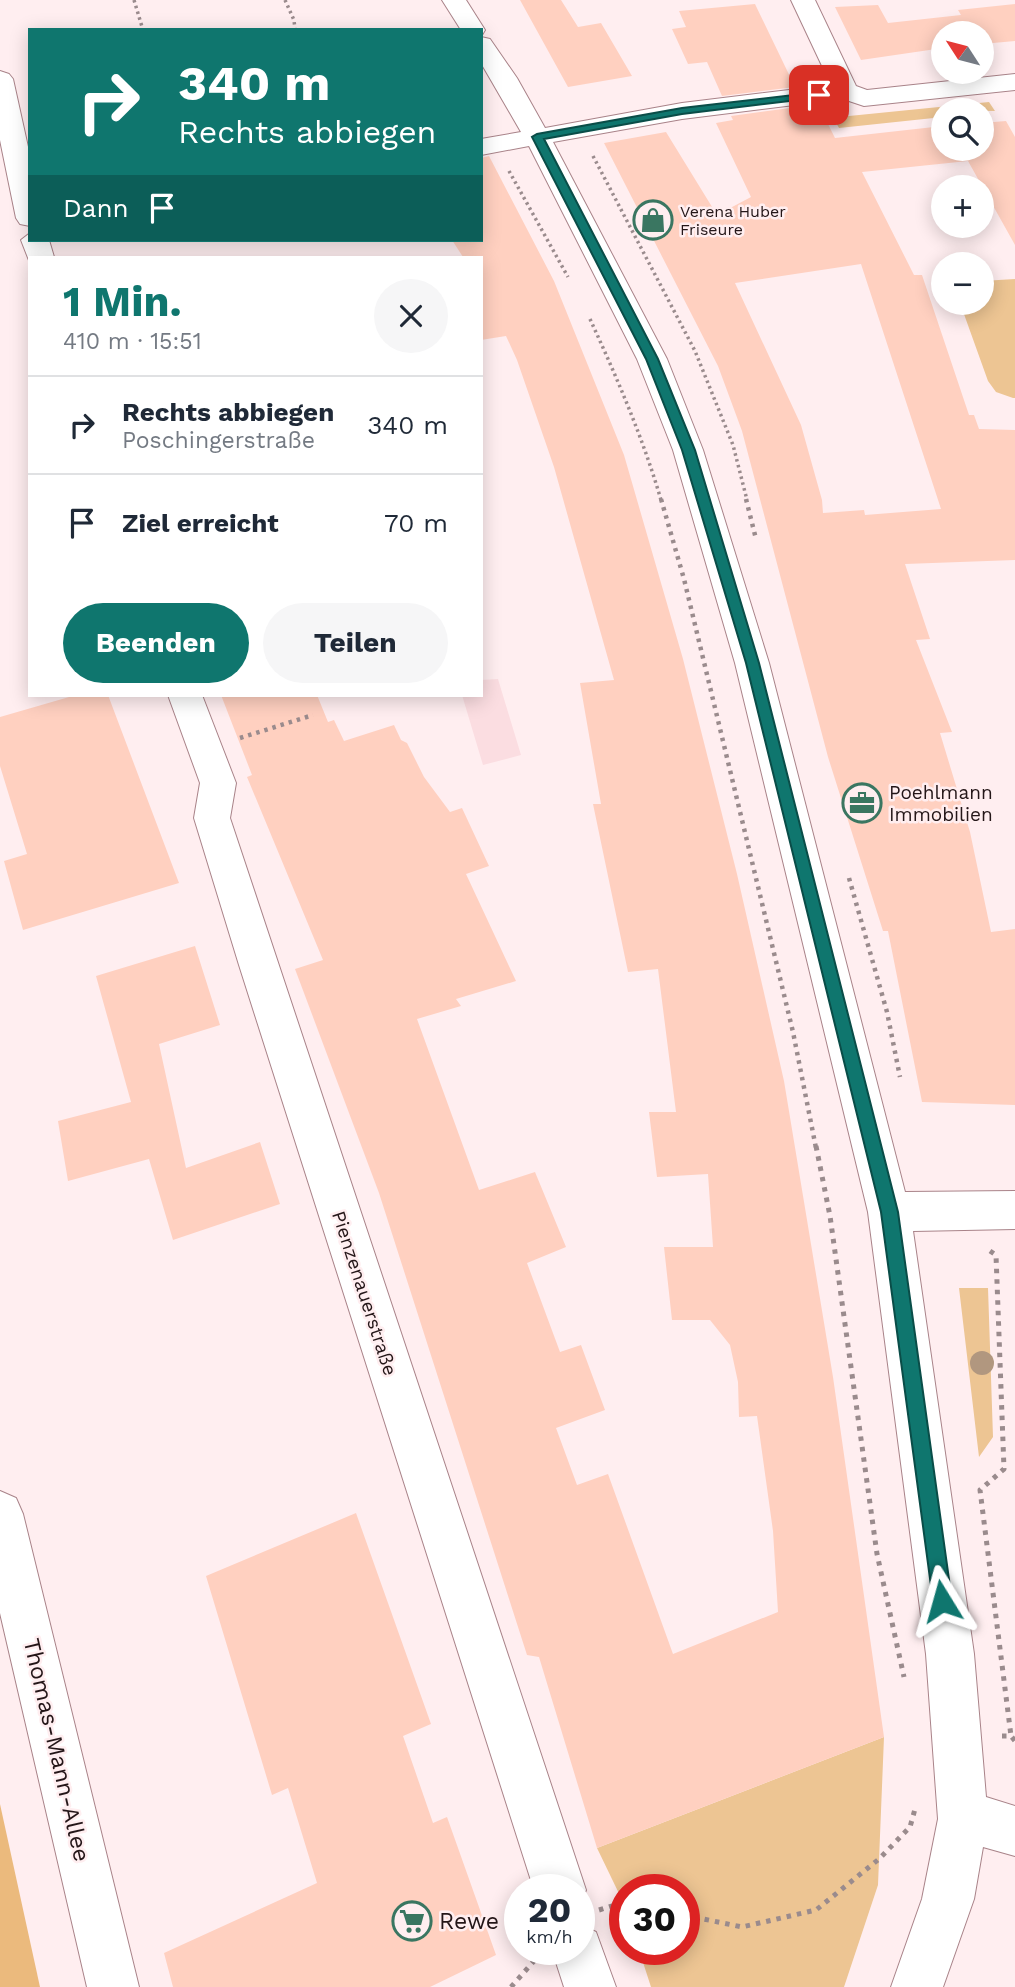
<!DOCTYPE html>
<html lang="de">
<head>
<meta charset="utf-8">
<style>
	:root { --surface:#fff; --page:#f6f6f7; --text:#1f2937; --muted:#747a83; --line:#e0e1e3; --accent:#0f766e }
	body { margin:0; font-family:"Work Sans",sans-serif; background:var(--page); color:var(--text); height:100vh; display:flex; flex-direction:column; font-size:26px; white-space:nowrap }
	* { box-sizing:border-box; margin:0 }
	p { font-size:23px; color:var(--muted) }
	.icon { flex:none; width:38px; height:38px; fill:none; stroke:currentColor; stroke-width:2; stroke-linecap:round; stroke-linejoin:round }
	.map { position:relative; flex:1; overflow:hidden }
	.details { position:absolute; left:28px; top:256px; width:455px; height:441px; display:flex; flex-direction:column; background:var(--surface); border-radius:0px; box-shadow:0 4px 18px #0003 }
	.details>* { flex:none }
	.hud { position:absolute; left:28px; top:28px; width:455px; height:214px; border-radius:0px; box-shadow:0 4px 18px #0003; background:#0f766e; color:#fff; overflow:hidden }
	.needle { width:46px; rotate:306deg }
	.controls { position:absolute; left:931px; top:21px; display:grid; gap:14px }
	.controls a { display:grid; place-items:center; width:63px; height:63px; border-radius:50%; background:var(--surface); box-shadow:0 4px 18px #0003; font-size:35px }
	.speed { position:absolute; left:504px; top:1874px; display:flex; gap:14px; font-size:35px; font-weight:700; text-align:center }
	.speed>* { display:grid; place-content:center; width:91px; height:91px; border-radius:50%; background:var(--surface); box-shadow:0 4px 18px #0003; line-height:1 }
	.speed small { font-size:18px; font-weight:400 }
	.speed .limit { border:10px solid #d22; background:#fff; color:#111 }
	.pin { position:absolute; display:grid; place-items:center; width:60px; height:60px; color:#fff; margin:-30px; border-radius:14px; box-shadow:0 4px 10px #0006 }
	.me { position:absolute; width:77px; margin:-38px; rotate:352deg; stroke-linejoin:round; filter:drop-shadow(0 0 5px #0008) }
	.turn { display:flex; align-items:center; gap:24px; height:147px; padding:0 35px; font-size:32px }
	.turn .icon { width:91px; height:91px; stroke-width:2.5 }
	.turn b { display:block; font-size:49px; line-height:60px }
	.then { display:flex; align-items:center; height:66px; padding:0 35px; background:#0003; gap:14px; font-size:26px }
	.round { display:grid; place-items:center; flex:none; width:74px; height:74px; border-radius:37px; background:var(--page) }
	.overview { display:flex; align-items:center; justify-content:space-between; height:119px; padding:0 35px }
	h1 { font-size:42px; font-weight:700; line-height:52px; color:var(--accent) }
	.cta { display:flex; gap:14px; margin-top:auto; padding:14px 35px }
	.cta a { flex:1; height:80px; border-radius:42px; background:var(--accent); color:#fff; font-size:28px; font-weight:700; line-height:80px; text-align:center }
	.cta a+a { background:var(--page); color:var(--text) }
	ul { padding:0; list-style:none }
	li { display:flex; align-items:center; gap:21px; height:98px; padding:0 35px; border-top:2px solid var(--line) }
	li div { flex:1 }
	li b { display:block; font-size:26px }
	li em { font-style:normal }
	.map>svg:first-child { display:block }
	.built { fill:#fbdde1 }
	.green { fill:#edc593 }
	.forest { fill:#ebba7d }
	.building { fill:#ffd0c0; fill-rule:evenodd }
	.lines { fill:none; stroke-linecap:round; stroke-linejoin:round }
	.minor-casing { stroke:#a98389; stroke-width:2 }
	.path-far2 { stroke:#9a8b8d; stroke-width:3.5; stroke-dasharray:2.5 3.5; stroke-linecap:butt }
	.path-far1 { stroke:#9a8b8d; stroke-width:4.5; stroke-dasharray:3.5 5; stroke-linecap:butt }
	.path { stroke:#9a8b8d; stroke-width:5; stroke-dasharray:4.5 6; stroke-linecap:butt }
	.minor { fill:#fff; fill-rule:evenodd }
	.tree { fill:#b1977f }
	.route { fill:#0f766e; stroke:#0a4d48; stroke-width:2 }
	.labels { text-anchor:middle; stroke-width:5; stroke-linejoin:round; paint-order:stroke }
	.far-poi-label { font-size:16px; fill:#241618; stroke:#ffeef0; text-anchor:start }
	.poi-label { font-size:19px; fill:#241618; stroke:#ffeef0; text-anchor:start }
	.street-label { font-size:19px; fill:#241618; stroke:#ffeef0 }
	.near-street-label { font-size:23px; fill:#241618; stroke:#ffeef0 }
	.near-poi-label { font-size:23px; fill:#241618; stroke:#ffeef0; text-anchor:start }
</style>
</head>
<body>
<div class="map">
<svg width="1015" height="1987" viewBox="0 0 1015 1987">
	<rect width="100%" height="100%" fill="#ffeef0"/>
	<!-- built -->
	<path class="built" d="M498,679L521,755L483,765L462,695H481V680Z"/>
	<!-- green -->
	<path class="green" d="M989,102L995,111L943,110V117L839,128L828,108L849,116Z
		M1015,279V398H1013L996,392L988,381L960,303H982V281Z
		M959,1288H988L993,1437L979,1457Z
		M884,1737L878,1885L844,1987H651L639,1950H684V1890H625V1906L597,1848Z"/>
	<!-- forest -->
	<path class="forest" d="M0,1804L40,1987H0Z"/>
	<!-- building -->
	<path class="building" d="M520,0H561L578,27L601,23L632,76L568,87Z
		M755,4L795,87L722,96L707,62L688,64L672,29L686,27L679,11Z
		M1015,4V41L982,44V33H943V48L861,60L835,7L878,5L888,23L961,15L958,10Z
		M805,106L807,110L820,108L835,138L943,126V149H982V123L1006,121L1015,137V245L968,161L862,172L914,275H922L969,415H974L979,429L1015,430V560L905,564L930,639L916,640L952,732L940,733L970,832L991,932L1015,929V1105L922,1102L888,931H883L828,757L742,431L718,366L604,143L666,132L717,215L751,197L716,123L733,120L731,116ZM861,264L941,509L865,515L864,510L823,513L822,500L801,425L735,283Z
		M489,156L554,281L624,455L683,659L737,874L784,1081L833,1377L884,1737L597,1848L539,1657L527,1655L379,1193L295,969L323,960L247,777L252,775L221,695H317L328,722L334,720L344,741L394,725L401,740L407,743L424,777L450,812L462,808L489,866L466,874L516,981L456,999L461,1006L417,1019L479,1190L535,1172L566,1247L527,1263L560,1352L581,1345L605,1410L556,1428L577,1485L608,1474L673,1654L778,1612L773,1531L757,1416L739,1417L738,1382L730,1345L710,1320H672L664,1247H713L708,1174L657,1177L649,1112H676L658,969L628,972L593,804H601L580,683L614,680L554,467L517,360L506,336L481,340V257H463L452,240H481V158Z
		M76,695H108L179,883L23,930L4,861L27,854L0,766V717Z
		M195,946L220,1025L159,1044L186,1168L260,1142L280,1204L173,1240L149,1159L68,1181L58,1121L131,1102L96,976Z
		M356,1513L431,1724L403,1736L433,1823L447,1817L496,1955L430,1987H173L164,1953L317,1883L288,1788L272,1795L206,1576Z"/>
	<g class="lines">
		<!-- minor casing -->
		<g class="minor-casing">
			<path id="minor" d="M442,0H466L485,30L482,35L481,30H461Z
				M791,0H815L856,86L867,90L1015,74V90L864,106L843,99L682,119L553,142L667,359L703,450L769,663L905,1192L1015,1191V1229L913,1231L974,1654L986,1797L1015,1806V1856L983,1847L974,1899L943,1987H891L922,1899L938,1819L926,1654L868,1212L735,663L673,450L637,359L529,146L481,155V139L521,132L481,63V37L490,39L517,78L545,128L682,103L831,85Z
				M0,71L9,74L13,79L30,156V226L20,224L16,218L0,140Z
				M30,233V240H49L54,257H30V263L21,240Z
				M168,695H202L236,783L230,818L586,1890L579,1906V1890H534L239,965L194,818L200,783Z
				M0,1491L16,1498L23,1514L139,1987H87L0,1613Z
				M579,1924L596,1932L616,1987H564L552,1950H579Z"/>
		</g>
		<!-- path-far2 -->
		<path class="path-far2" d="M134,0L143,30
			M285,0L294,20L295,30
			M593,156L695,351L733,445L747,500
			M509,171L568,277
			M590,319C617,378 643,438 661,500"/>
		<!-- path-far1 -->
		<path class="path-far1" d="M661,499L684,579L793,1032L816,1148
			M746,499L756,539
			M240,738L313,715
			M849,878L887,1012L900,1077"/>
		<!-- path -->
		<path class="path" d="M816,1146L830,1216L877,1554L904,1677
			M990,1251L996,1255L1004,1469L980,1490L1011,1736
			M1002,1736H1011L1015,1741
			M599,1910L625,1902
			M684,1915L742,1927L816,1910L879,1859L910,1827L915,1809
			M511,1987L534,1961"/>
		<!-- minor -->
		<use href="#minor" class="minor"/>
	</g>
	<!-- trees -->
	<circle class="tree" cx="982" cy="1363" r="12"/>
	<!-- route -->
	<path class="route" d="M819,92L824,95L823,97L682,114L544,139L658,359L695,450L759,663L898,1212L952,1601L949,1608L942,1611L935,1608L933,1601L881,1212L746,663L682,450L646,359L532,137L537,134L682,108Z"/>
	<!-- icons -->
	<defs>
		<g id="shop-ring" transform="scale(2.0125)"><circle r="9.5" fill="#ffeef0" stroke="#3a7661" stroke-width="1.5"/><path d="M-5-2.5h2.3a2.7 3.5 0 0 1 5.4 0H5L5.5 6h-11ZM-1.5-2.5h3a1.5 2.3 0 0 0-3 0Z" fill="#3a7661"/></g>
		<g id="office-ring" transform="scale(2.0125)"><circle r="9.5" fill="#ffeef0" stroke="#3a7661" stroke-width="1.5"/><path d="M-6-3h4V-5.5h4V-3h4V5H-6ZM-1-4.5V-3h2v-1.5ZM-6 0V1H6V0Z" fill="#3a7661"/></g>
		<g id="supermarket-ring" transform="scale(2.0125)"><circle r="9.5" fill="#ffeef0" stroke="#3a7661" stroke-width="1.5"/><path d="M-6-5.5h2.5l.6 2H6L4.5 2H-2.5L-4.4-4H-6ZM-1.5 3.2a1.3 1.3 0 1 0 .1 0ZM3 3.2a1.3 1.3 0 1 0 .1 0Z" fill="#3a7661"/></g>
	</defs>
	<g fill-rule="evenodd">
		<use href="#shop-ring" x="653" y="220"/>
		<use href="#office-ring" x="862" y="803"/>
		<use href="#supermarket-ring" x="412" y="1921"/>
	</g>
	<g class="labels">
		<!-- far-poi labels -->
		<g class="far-poi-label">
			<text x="680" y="217">Verena Huber<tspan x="680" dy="18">Friseure</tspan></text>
		</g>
		<!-- poi labels -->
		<g class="poi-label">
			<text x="889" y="799">Poehlmann<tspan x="889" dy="22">Immobilien</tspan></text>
		</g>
		<!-- street labels -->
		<g class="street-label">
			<text transform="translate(365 1293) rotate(72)" y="7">Pienzenauerstraße</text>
		</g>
		<!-- near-street labels -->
		<g class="near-street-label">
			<text transform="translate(57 1750) rotate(77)" y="8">Thomas-Mann-Allee</text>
		</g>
		<!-- near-poi labels -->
		<g class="near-poi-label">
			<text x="439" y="1929">Rewe</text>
		</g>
	</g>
</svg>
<div class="controls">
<a><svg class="needle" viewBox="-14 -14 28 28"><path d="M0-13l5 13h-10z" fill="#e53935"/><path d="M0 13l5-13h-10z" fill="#747a83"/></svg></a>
<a><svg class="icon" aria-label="search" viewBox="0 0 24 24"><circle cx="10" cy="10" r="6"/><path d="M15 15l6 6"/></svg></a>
<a>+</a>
<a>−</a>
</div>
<div class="speed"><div>20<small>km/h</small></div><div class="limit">30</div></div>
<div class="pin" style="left:819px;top:95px;background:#d93025"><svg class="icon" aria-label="arrive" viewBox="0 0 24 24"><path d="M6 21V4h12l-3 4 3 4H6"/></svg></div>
<svg class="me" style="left:942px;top:1601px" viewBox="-20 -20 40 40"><path d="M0-17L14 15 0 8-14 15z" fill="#0f766e" stroke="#fff" stroke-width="4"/></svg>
<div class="hud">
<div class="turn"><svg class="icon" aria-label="right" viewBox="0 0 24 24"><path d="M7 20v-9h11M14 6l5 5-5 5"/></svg><div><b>340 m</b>Rechts abbiegen</div></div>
<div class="then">Dann<svg class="icon" aria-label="arrive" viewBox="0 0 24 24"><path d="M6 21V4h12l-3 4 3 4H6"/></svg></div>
</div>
<section class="details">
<div class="overview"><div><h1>1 Min.</h1><p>410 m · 15:51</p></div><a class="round"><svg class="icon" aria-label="close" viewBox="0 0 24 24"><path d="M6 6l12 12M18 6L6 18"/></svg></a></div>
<ul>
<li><svg class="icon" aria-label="right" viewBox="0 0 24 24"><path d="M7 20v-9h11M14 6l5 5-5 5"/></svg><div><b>Rechts abbiegen</b><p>Poschingerstraße</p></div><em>340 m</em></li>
<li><svg class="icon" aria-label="arrive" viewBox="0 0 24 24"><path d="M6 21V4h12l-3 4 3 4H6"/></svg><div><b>Ziel erreicht</b></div><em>70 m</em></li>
</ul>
<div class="cta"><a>Beenden</a><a>Teilen</a></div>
</section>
</div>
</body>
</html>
